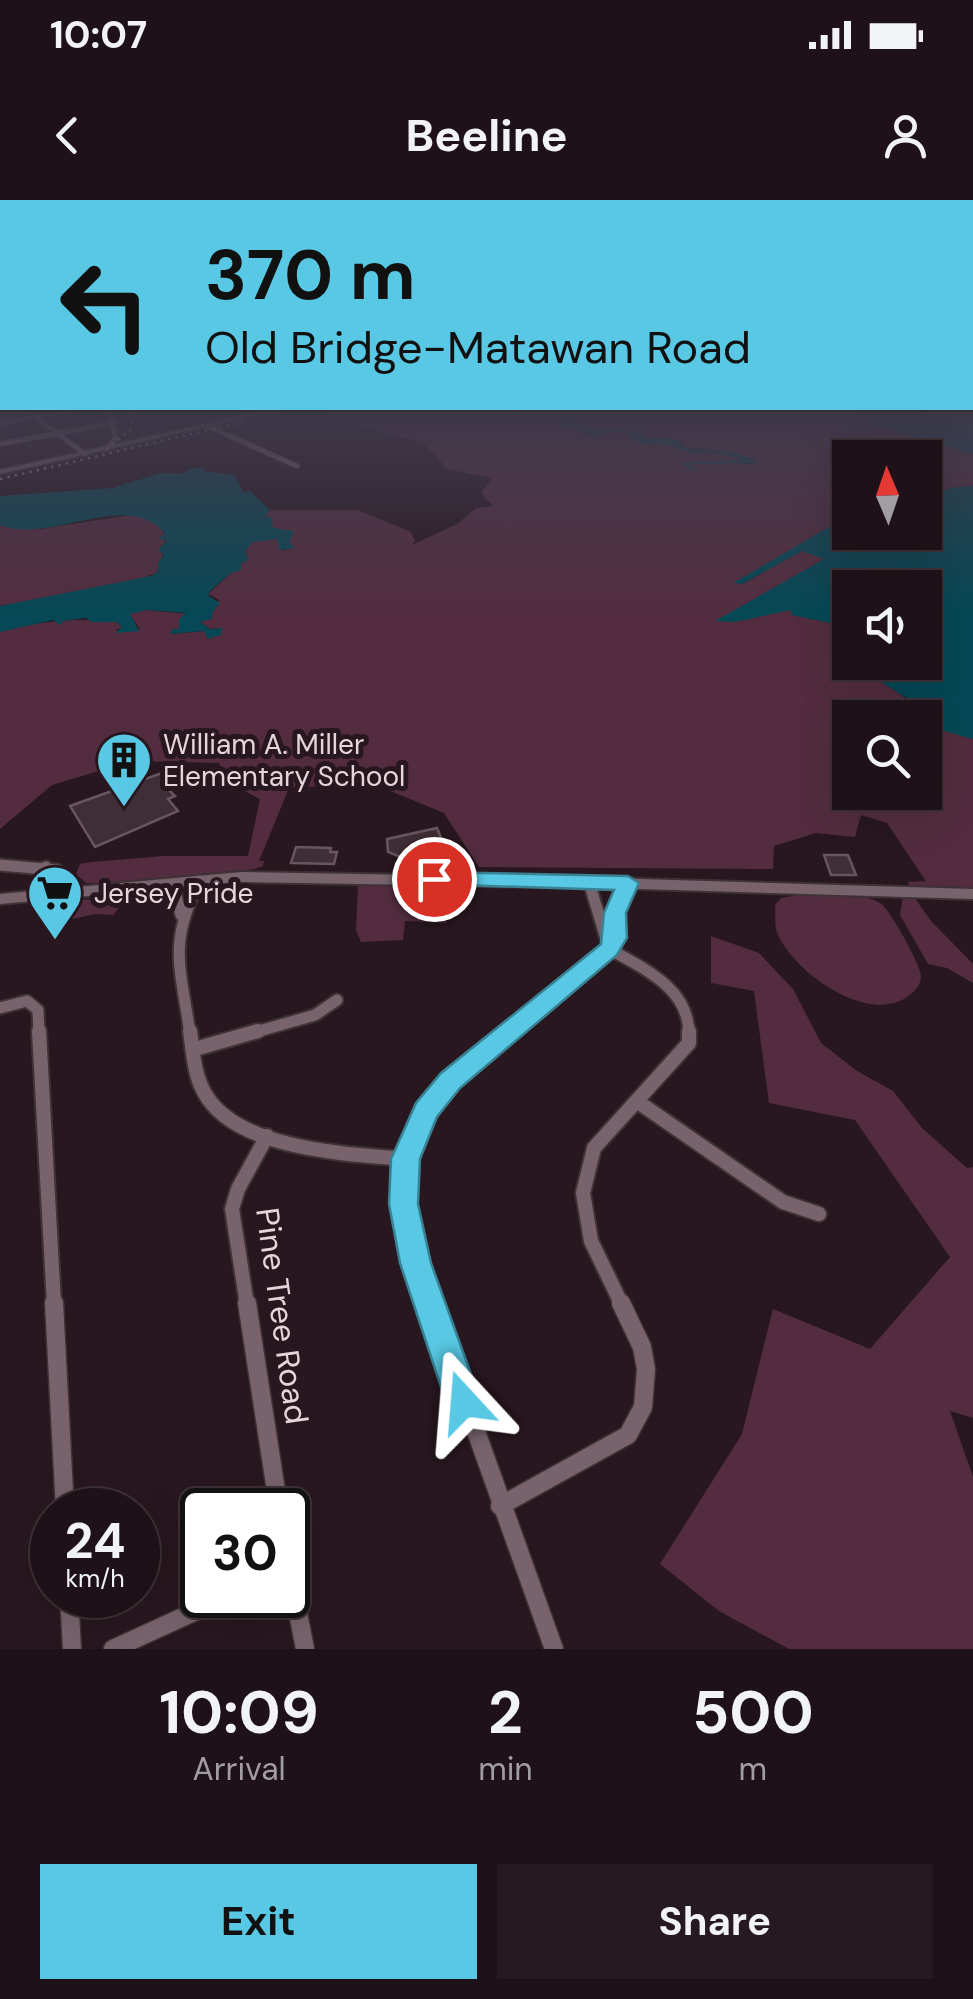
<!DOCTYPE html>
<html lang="en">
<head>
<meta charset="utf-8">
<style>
	:root { --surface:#1e1117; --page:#261a20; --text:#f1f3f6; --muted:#a19da1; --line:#3c3136; --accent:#58c8e4 }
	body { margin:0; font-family:"DM Sans",sans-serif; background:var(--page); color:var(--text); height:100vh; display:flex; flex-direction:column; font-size:38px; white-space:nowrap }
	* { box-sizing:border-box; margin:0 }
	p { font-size:32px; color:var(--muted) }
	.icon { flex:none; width:55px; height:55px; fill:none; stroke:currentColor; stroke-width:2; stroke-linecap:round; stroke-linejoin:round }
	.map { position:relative; height:1449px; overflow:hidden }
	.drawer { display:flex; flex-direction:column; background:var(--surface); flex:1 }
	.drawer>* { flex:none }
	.guide { position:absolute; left:0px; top:0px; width:975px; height:210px; box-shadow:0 10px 40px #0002,0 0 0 2px var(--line); background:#58c8e4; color:#111; overflow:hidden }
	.needle { width:65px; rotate:358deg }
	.fabs { position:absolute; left:832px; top:240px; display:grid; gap:20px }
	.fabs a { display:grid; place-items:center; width:110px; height:110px; border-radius:0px; background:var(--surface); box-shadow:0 10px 40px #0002,0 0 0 2px var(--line); font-size:50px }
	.speed { position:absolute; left:30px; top:1288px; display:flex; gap:20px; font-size:50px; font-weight:700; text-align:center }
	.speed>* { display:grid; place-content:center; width:130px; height:130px; border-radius:50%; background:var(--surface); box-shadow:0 10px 40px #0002,0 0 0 2px var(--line); line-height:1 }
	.speed small { font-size:25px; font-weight:400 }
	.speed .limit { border:5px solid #111; border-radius:15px; background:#fff; color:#111 }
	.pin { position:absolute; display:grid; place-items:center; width:85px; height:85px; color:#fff; margin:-42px; border:5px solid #fff; border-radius:50%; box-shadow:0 2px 10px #0007 }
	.me { position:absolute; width:110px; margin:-55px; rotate:341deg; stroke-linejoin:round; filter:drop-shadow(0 0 8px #0008) }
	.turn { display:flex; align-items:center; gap:35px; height:210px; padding:0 40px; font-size:45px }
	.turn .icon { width:130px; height:130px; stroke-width:2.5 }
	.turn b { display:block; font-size:70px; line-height:85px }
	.eta { display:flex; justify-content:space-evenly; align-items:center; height:170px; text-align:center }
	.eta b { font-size:60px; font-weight:700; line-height:70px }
	.action { display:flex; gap:20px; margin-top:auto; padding:20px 40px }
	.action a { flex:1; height:115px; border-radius:0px; background:var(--accent); color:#111; font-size:40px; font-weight:700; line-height:115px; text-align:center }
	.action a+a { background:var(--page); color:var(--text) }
	.status { display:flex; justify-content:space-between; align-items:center; height:70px; padding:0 50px; background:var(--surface); direction:ltr }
	.status svg { height:28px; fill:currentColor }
	header { display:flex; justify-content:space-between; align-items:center; height:130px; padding:0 40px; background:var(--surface); font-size:45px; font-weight:700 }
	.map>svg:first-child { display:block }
	.green { fill:#532d3f }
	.water { fill:#064855 }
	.building { fill:#402e36; stroke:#69555e; stroke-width:2.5 }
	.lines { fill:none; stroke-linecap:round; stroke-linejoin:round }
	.street-far3-casing { stroke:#3e3237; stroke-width:6 }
	.street-far2-casing { stroke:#3e3237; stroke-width:15 }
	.street-far1-casing { stroke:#3e3237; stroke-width:18 }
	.street-casing { stroke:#3e3237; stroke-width:21 }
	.secondary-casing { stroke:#3e3237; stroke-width:4 }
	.street-far3 { stroke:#78636c; stroke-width:5 }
	.street-far2 { stroke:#78636c; stroke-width:11 }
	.street-far1 { stroke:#78636c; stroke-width:14 }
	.street { stroke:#78636c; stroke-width:18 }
	.secondary { fill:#78636c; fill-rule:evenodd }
	.rail { stroke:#988a91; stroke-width:2.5; stroke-dasharray:2.5 5; stroke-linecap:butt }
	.route { fill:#58c8e4; stroke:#398294; stroke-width:2.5 }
	.labels { text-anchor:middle; stroke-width:10; stroke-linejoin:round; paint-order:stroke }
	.poi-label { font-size:28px; fill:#e3d7dc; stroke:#28171f; text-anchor:start }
	.near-street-label { font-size:32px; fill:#e3d7dc; stroke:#28171f }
</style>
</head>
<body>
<div class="status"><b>10:07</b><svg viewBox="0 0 49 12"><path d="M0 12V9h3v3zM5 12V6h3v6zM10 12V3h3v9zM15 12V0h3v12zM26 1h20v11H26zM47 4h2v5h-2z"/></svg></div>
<header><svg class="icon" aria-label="back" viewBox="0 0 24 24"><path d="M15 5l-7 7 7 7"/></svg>Beeline<svg class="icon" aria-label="person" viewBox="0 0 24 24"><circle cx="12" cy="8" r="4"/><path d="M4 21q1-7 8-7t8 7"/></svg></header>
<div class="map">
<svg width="973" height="1449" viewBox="0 0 973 1449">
	<rect width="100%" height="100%" fill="#28171f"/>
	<!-- green -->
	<path class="green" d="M346,210L557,211L566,216L556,221L594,238L602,236L601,233L622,232L650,246L664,244L692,253H724L744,260L718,263L752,264L757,260L709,249L684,248L682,241L645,238L640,231L592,230L577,223L582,219L578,212L880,210L873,221L875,225L973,254V286L950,288L925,300V258H850V316L735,383L742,384L802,351L826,358L764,395L792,410V415L850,427V462L865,463C873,482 905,489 921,517L850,518V592H925V524L973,539V688L910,687L908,682L926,681L887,623L861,615L855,637L816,633L774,646L773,669L479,667L444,613L332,567L319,571L322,586L289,588L259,661H264L263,666L255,669L103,683H86L76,674L80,664L91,662L164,656H248L260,599L227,582L219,563L132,561L52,585L0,629V432C42,421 78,417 117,422L122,427L115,431L140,429L129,414L146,410L188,414L179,429L170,434L205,431L219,436V428L210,429L200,422L219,400L208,394L245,360L247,346C258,337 267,337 280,340L283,351L286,349L291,331L272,328V318L265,316L270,310H358L411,332L415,341L412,345L457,324L476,308L493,306L481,293L492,278L447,269L425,244L325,215Z
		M131,315C171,322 169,339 157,373L131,382L0,406V325L40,329Z
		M358,685L448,688L446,723L405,721L403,740L361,742L356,730Z
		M797,695C821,695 858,690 880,703C889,708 921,765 921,776C921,780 919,786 916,789C878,833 796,775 778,735C774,727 776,714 775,705L781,698Z
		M903,696L914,697L931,721L973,764V783L947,768L928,764L900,715Z
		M110,698H121L123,703L113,715L95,714L45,725L64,701Z
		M711,736L759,753L793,789L821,843L857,871L893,891L922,928L967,968L973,967V1218L950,1211L973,1277V1449H789L719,1411L660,1364L742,1234L773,1109L870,1149L950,1057L855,920L769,903L754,791L711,783Z"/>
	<!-- water -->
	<path class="water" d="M516,210H579L582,218L577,224L592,230L642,231L645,238L674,239L689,249L731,251L760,263L688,264L695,268V272L681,263L744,260L715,252L692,253L664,244L644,245L622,232L602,233L592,239L594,236L555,222L565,217L558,211H526L522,215L514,212L496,219Z
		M880,210H973V254L875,225L872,222Z
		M207,267L202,271L234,275L244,293L250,291L270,310L265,316L272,318L273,328L294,331L289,342L295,348L280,350L277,339L252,342L245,352L249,359L241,364V370L231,373L209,392V396L220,403L212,413V419L200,422L210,429L222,428L221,435L208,439L204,431L170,434L172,429H179V419L186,413L146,410L130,414L139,431L115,433L122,427L117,422H91L86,418L63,421L60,425L53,420L0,432V406L151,376L158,372V363L164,355L158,350L167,340L159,339L165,333C125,288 51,345 0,325V296L113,288L160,273L184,274L189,269Z
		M973,286V539L926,526C922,494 876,490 865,463L925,462V388H850V427L792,415L791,410L735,422L715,421L824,359L802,351L742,384L733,383L834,324L850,316V322L843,326L850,332H925V300L950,288Z"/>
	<!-- building -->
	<path class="building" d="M176,568L189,582L169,590L175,596L168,599L178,611L95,647L70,606Z
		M437,628L447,652L408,660L388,652L387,639Z
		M296,647L331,648L330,652H337L334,664L291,663Z
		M824,655H848L856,675H831Z"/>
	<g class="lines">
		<!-- street-far3 casing -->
		<g class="street-far3-casing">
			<path id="street-far3" d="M26,210L85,254
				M0,223L73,210
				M207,226L297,266
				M0,244L114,223
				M106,249L116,238L108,210"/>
		</g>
		<!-- street-far2 casing -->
		<g class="street-far2-casing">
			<path id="street-far2" d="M0,665L57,670L66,683L63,693
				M589,682L609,749
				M173,684L181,715
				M39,695L47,682L46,667
				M609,749C643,768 689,788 689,834
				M0,808L27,801L38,810L39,834
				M190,834C181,768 167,744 200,681
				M249,834L315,815L337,800
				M505,834L609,749L615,739V713L629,683"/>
		</g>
		<!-- street-far1 casing -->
		<g class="street-far1-casing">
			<path id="street-far1" d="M39,831L54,1105
				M190,831C193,851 194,874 204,892C235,950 348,954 406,959
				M195,849L258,831
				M638,902L783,1002L819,1014
				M247,1105L232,1009L238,989L267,936
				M431,1105C384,972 398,921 508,831
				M622,1105L591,1041L583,993L594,948L689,843V831"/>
		</g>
		<!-- street casing -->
		<g class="street-casing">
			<path id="street" d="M54,1103L65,1310
				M247,1103L279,1310
				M430,1103L554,1449
				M500,1306L628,1235L643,1207L646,1169L642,1147L621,1103
				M288,1361L305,1449
				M69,1395L72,1449
				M113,1449L231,1395"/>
		</g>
		<!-- secondary casing -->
		<g class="secondary-casing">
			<path id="secondary" d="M268,210H280L0,274V270Z
				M241,672L608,678L973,689V699L608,688L241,682L0,704V694Z"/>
		</g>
		<!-- street-far3 -->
		<use href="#street-far3" class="street-far3"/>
		<!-- street-far2 -->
		<use href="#street-far2" class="street-far2"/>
		<!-- street-far1 -->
		<use href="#street-far1" class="street-far1"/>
		<!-- street -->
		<use href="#street" class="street"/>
		<!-- secondary -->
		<use href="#secondary" class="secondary"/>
		<!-- rail -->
		<path class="rail" d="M106,249L130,231L135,210
			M0,279L294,210"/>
	</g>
	<!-- sky -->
	<linearGradient id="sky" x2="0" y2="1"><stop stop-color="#160d11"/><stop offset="0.51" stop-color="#423c4d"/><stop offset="1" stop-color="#423c4d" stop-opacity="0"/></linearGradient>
	<rect width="973" height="413" fill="url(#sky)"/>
	<!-- route -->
	<path class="route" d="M434,672L628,676L639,683L626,713L627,738L617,755L460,888L437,917L420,959L418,1004L431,1063L481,1202L476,1214L464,1219L451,1214L446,1202L400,1063L389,1004L391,959L416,903L441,873L601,744L604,713L614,690L426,684L423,679L426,674Z"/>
	<!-- icons -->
	<defs>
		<g id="building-pin" transform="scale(2.875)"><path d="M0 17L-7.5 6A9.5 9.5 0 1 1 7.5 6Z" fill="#58c8e4" stroke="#28171f"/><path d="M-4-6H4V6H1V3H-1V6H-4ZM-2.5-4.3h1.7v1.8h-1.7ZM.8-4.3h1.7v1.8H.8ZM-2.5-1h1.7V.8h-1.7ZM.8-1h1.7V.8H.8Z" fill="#111"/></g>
		<g id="supermarket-pin" transform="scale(2.875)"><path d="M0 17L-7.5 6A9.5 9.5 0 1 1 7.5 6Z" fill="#58c8e4" stroke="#28171f"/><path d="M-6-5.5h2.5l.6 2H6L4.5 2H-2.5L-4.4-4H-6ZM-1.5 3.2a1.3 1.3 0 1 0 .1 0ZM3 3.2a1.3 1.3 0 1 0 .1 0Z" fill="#111"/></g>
	</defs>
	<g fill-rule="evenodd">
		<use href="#building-pin" x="124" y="560"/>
		<use href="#supermarket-pin" x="55" y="693"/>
	</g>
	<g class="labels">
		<!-- poi labels -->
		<g class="poi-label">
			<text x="163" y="554">William A. Miller<tspan x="163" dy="32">Elementary School</tspan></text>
			<text x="94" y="703">Jersey Pride</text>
		</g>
		<!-- near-street labels -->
		<g class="near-street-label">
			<text transform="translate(282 1116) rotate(82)" y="11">Pine Tree Road</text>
		</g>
	</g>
</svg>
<div class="fabs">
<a><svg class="needle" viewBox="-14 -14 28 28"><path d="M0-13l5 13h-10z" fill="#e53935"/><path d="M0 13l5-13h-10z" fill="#a19da1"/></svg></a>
<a><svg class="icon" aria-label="sound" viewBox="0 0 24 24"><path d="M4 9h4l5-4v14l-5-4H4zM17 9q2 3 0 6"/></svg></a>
<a><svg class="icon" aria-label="search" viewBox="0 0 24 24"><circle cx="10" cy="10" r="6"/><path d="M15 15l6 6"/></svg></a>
</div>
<div class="speed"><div>24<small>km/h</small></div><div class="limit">30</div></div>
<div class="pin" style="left:434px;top:679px;background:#d93025"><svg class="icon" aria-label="arrive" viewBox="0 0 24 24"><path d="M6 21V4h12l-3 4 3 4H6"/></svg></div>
<svg class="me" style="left:464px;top:1202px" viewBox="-20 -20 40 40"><path d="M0-17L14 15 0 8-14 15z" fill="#58c8e4" stroke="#fff" stroke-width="4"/></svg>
<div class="guide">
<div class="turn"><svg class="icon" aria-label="left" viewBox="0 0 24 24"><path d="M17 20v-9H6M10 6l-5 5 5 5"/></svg><div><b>370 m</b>Old Bridge-Matawan Road</div></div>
</div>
</div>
<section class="drawer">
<div class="eta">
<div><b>10:09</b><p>Arrival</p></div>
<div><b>2</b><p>min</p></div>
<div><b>500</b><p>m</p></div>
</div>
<div class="action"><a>Exit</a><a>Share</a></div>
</section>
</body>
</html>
